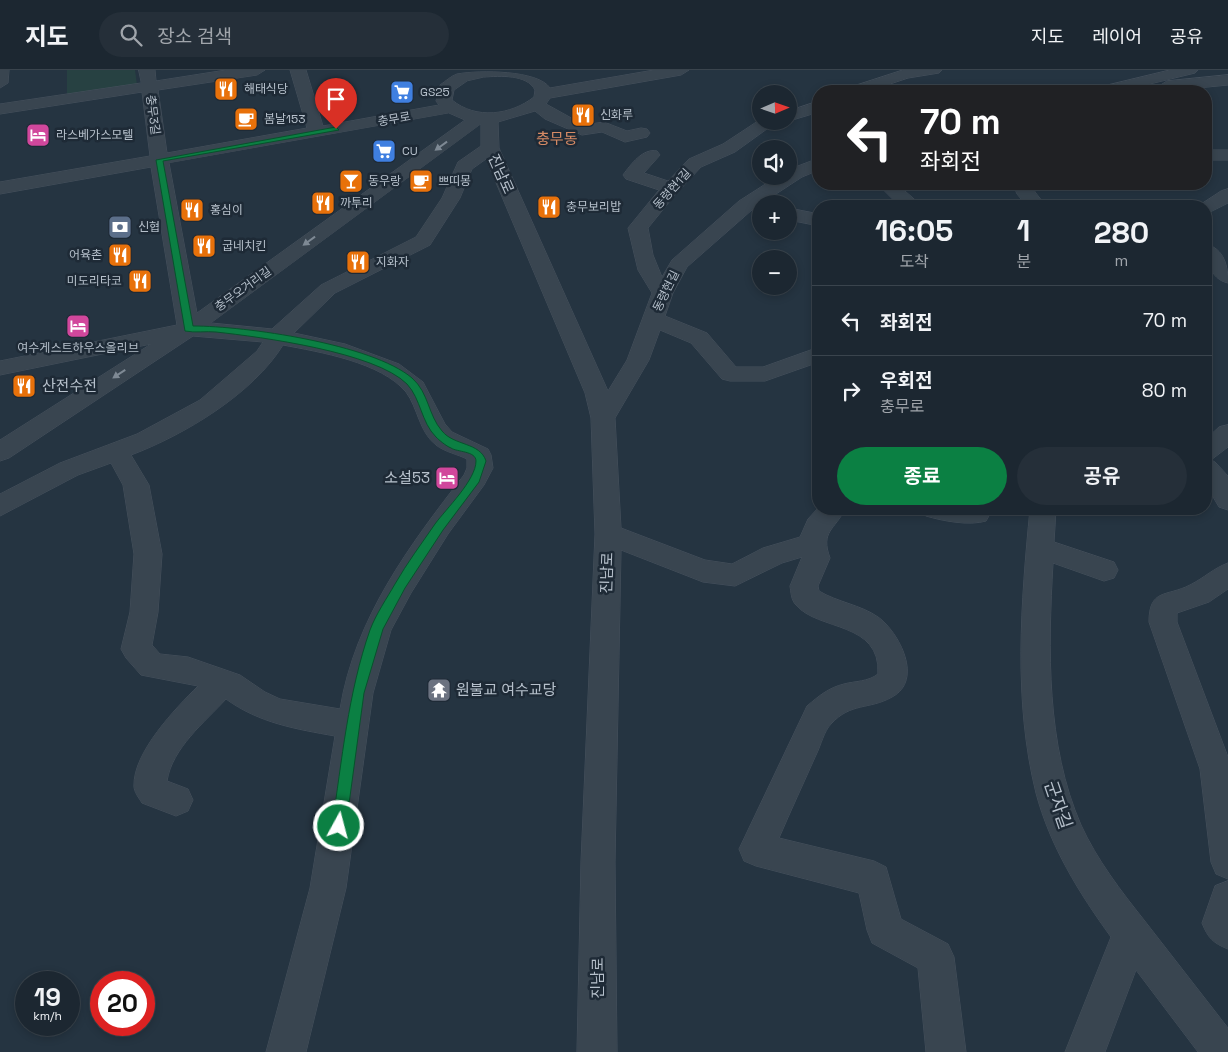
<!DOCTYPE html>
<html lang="ko">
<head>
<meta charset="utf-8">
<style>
	:root { --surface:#1c2731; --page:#252f39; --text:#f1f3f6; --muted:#a0a5ab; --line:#3a444d; --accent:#0b8043 }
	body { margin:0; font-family:"Space Grotesk","Noto Sans KR",sans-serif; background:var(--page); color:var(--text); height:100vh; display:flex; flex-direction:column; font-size:19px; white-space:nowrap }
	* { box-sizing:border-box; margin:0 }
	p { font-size:16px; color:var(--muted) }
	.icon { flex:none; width:28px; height:28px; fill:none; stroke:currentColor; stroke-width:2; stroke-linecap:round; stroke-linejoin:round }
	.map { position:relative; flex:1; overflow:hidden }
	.details { position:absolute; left:812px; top:130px; width:400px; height:315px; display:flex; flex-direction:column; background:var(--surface); border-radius:20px; box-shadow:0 2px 8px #0003,0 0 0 1px var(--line) }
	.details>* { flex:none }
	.guide { position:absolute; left:812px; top:15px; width:400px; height:105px; border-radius:20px; box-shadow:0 2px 8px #0003,0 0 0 1px var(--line); background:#202124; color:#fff; overflow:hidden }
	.needle { width:32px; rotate:88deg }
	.buttons { position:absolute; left:752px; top:15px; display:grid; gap:10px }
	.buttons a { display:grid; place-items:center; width:45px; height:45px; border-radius:50%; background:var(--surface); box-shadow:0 2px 8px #0003,0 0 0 1px var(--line); font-size:25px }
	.speed { position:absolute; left:15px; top:901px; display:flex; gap:10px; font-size:25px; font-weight:700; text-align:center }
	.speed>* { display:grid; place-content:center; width:65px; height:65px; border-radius:50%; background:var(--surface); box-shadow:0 2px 8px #0003,0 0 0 1px var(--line); line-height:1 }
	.speed small { font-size:12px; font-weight:400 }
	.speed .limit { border:8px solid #d22; background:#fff; color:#111 }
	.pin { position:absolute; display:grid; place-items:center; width:42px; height:42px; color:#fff; margin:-51px -21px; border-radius:50% 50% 50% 0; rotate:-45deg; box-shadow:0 0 5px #0007 }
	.pin .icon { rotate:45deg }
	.me { position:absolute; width:55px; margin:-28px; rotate:7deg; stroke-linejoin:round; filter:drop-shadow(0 0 4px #0008) }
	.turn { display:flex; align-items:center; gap:18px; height:105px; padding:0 25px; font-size:22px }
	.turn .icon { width:65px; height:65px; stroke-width:2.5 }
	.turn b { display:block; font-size:35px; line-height:42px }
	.eta { display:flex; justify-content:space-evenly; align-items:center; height:85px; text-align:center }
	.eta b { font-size:30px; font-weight:700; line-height:35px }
	.button { display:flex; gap:10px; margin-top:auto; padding:10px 25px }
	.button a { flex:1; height:58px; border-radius:30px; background:var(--accent); color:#fff; font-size:20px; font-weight:700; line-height:58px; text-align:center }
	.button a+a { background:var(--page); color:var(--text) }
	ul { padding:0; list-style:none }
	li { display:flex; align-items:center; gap:15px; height:70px; padding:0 25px; border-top:1px solid var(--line) }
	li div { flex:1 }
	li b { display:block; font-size:19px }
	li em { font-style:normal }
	header { display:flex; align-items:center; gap:30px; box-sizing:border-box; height:70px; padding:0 25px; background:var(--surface); border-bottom:1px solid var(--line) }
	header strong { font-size:24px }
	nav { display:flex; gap:28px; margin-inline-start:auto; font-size:18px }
	.search { width:350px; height:45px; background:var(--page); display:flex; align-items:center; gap:12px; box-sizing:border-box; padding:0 18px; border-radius:28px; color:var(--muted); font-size:19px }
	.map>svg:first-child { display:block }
	.green { fill:#274142 }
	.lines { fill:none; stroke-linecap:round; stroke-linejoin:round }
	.minor-casing { stroke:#46515d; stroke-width:1 }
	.minor { fill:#394550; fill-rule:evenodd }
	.oneway { fill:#7e8994 }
	.route { fill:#0b8043; stroke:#07532c }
	.labels { text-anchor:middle; stroke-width:5; stroke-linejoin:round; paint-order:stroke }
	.far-poi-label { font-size:12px; fill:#b6c0cb; stroke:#1e2a36; text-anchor:start }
	.far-street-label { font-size:12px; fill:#b6c0cb; stroke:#1e2a36 }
	.far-quarter-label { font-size:15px; fill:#d78b65; stroke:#1e2a36 }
	.street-label { font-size:15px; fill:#b6c0cb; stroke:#1e2a36 }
	.poi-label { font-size:15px; fill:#b6c0cb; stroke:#1e2a36; text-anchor:start }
	.near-street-label { font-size:18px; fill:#b6c0cb; stroke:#1e2a36 }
</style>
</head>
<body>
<header>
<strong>지도</strong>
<div class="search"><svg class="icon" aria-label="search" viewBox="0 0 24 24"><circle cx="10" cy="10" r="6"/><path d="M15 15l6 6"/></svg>장소 검색</div>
<nav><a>지도</a><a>레이어</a><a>공유</a></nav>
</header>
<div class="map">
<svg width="1228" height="982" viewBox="0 0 1228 982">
	<rect width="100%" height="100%" fill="#253441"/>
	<!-- green -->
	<path class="green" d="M67,0H135L137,15L67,25Z"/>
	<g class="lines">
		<!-- minor casing -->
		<g class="minor-casing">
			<path id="minor" d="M0,0H9L8,13L0,18Z
				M139,0H155L156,11L226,0H265L257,5L158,20L167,83L307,58L290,0H306L323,56L439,35L436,31L440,15C446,11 451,6 457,4C480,0 538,0 550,18L654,0H689L681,5L550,28L546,34L584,55L604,52L627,61L641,58L647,59L650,63L647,67L625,72L602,62L582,65L545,49L535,41L498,52L499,78L608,321L627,290L652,223L638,200L628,158L659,120L626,109L623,105C631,94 643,78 657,81L660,85L644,103L668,111L689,89L723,74L761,49V51H778L735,82L701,97L674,126L648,158L653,185L662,207L672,190L739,131L778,106H789L790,99L819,88V100L802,107L753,139L687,197L673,223L665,246L707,263L736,297H763L819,277V292L765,311H730L722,309L691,273L660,260L649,290L615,348L621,458L705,490L732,494L763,478L800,467L808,449L819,437V439H845C835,460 820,461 830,488L818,516L819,521C837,532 861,535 878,547C899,562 924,610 892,627C869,640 851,632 831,654C824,661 821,675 816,685C804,712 791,740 779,768L874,791L886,797L901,849L948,874L954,887L966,982H926L918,898L872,873L867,860L859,823L756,796L744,791L739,779L807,636C819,626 828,618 844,614C855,611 868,612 878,604C881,551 818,561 796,535C791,530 791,522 790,516L802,487L782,493L735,516L703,512L621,480L615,792L617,982H577L581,792L595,464L591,348L585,323L486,89L472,99L460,128L430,175L335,223L294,263L345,274L399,294L423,312L445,354L452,362L488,379L491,385L493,398L484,415L448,464L411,523L391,560L373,623L346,818L306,982H266L310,818L335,666C296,659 259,653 226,629C205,652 172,678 167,711L188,719L193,730L188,741L176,746L142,733C139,728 134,722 134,716C133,682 176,638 198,616L141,605L126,588L121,579L130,542L134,484L123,415L111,393L78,405L0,446V424L60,393L137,364L200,330L257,281L263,272L193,266L9,388L0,391V370L151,274L0,305V291L177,255L151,97L0,124V112L150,86L142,22L0,44V34L141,13ZM484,7C500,6 527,4 535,20L534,27C511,45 476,50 452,30L454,20L467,11ZM449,43L465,50L197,243L169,93ZM481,54V76L458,92L442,128L416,167L321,215L272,259L211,253ZM283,275C320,282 381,292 406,322C418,338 419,362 436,375C445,382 457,384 467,389V398L464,405C409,476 355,548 340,639L280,629L265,622L240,605L188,587L160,584L152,575L158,542L162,484L149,415L131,385C184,365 253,324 283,275Z
				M903,0H942L939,3L908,8L869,21H846L848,18Z
				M1170,0H1198L1195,3L1121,21H1094L1096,18Z
				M1228,5V15L1167,21L1159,16L1167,11Z
				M819,31V42L789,51V41Z
				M1206,80H1228V90H1206Z
				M878,114H897L922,136H900Z
				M1014,114H1032L1035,122L1046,136H1027L1017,124Z
				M1228,119V133L1206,144V136H1198L1221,121Z
				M789,138L819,144V156L789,150Z
				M1206,174C1225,179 1228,197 1228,213C1210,209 1206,190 1206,174Z
				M1228,355V377L1211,390L1215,392L1228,406V440L1219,437L1206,415V369L1219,357Z
				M922,439H987L990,444L986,451C969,456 943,451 926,446Z
				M1030,439H1056L1054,472L1114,492L1118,500L1114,508L1104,511L1053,493C1048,579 1046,675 1081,755C1097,790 1121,821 1144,850C1172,886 1200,922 1228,958V982H1198L1136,900L1105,982H1065L1111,867C1079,823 1050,776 1036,723C1013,630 1021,533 1030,439Z
				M1228,493V519L1209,532L1177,543V552L1228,687V809L1216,804L1211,792L1200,699L1149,552C1149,518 1167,527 1190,515C1204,508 1214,498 1228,493Z
				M1228,811V879C1213,873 1208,868 1202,853L1215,816Z"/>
		</g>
		<!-- minor -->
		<use href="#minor" class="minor"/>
	</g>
	<!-- one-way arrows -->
	<defs><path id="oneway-solid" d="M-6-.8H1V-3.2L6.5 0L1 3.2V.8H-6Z" transform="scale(1.25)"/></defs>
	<g class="oneway">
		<use href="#oneway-solid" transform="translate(441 76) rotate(144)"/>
		<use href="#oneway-solid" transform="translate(309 171) rotate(144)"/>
		<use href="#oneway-solid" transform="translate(119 304) rotate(147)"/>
	</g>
	<!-- route -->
	<path class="route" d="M336,57L339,60L163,91L193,256C245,256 372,274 412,308C429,323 428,345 442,361C454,376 480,372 486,391L479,412L443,460L405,518L383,559L364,623L346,756L344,761L339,763L334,761L332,756C342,690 348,623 370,560C376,544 387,528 395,514C407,493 422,473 435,454C446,439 476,410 476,391C476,381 457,382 451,378C446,376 439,370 436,367C421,352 421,329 407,314C375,282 261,267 216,262C206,261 195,263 185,261L156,90Z"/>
	<!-- icons -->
	<defs>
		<g id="restaurant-square" transform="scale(1.25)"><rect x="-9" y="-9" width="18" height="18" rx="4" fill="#e8710a" stroke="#1e2a36"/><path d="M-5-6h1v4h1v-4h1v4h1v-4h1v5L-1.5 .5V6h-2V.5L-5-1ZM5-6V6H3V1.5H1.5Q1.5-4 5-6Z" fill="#fff"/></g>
		<g id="supermarket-square" transform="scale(1.25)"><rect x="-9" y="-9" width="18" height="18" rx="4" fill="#3f7fe0" stroke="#1e2a36"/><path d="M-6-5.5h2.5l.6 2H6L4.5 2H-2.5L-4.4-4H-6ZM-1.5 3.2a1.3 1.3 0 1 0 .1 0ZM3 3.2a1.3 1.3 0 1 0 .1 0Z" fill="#fff"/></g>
		<g id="cafe-square" transform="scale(1.25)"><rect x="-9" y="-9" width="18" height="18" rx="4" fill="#e8710a" stroke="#1e2a36"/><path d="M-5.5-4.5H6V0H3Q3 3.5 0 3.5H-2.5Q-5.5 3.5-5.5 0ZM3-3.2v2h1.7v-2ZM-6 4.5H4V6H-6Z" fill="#fff"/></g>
		<g id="hotel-square" transform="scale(1.25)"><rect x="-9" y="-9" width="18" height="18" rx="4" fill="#d1479c" stroke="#1e2a36"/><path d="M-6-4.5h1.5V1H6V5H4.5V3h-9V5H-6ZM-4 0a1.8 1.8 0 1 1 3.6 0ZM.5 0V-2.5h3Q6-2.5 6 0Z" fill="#fff"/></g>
		<g id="bar-square" transform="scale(1.25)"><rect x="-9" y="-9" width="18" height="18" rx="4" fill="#e8710a" stroke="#1e2a36"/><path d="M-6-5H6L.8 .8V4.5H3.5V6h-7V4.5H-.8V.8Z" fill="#fff"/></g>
		<g id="bank-square" transform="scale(1.25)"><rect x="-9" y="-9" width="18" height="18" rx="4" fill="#5c6f8a" stroke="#1e2a36"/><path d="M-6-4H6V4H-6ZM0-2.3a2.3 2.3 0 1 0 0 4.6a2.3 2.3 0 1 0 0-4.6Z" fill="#fff"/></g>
		<g id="temple-square" transform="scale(1.25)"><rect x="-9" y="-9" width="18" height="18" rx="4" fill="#6b7280" stroke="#1e2a36"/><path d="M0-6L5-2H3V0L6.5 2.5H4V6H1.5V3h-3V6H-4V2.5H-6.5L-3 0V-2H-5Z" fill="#fff"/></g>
	</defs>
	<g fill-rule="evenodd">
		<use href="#restaurant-square" x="226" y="19"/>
		<use href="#supermarket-square" x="402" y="22"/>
		<use href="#restaurant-square" x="583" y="45"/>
		<use href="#cafe-square" x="246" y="49"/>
		<use href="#hotel-square" x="38" y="65"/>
		<use href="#supermarket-square" x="384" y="81"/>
		<use href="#bar-square" x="351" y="111"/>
		<use href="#cafe-square" x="421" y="111"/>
		<use href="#restaurant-square" x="323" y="133"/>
		<use href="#restaurant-square" x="549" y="137"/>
		<use href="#restaurant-square" x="192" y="140"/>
		<use href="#bank-square" x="120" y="157"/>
		<use href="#restaurant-square" x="204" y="176"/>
		<use href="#restaurant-square" x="120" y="185"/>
		<use href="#restaurant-square" x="358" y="192"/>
		<use href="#restaurant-square" x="140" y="211"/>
		<use href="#hotel-square" x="78" y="256"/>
		<use href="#restaurant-square" x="24" y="316"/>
		<use href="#hotel-square" x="447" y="408"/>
		<use href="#temple-square" x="439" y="620"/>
	</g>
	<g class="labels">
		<!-- far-poi labels -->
		<g class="far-poi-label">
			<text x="244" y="23">해태식당</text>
			<text x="420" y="26">GS25</text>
			<text x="600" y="49">신화루</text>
			<text x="264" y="53">봄날153</text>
			<text x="56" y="69">라스베가스모텔</text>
			<text x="402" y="85">CU</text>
			<text x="368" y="115">동우랑</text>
			<text x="438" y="115">쁘띠몽</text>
			<text x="340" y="137">까투리</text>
			<text x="566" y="141">충무보리밥</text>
			<text x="210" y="144">홍심이</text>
			<text x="138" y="161">신협</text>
			<text x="222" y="180">굽네치킨</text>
			<text x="102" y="189" text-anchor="end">어육촌</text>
			<text x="376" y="196">지화자</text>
			<text x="122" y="215" text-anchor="end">미도리타코</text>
			<text x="78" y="282" text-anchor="middle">여수게스트하우스올리브</text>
		</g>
		<!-- far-street labels -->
		<g class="far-street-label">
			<text transform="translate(153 45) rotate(82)" y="4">충무3길</text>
			<text transform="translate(394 49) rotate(-10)" y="4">충무로</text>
			<text transform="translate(672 119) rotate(-48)" y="4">동령현1길</text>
			<text transform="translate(243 219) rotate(-36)" y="4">충무오거리길</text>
			<text transform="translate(666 221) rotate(-64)" y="4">동령현길</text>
		</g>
		<!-- far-quarter labels -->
		<g class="far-quarter-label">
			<text x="557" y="74">충무동</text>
		</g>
		<!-- street labels -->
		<g class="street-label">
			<text transform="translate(501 104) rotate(66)" y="5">진남로</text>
			<text transform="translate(607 503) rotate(-88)" y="5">진남로</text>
			<text transform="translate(598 908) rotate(-90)" y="5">진남로</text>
		</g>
		<!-- poi labels -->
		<g class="poi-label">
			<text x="42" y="321">산전수전</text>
			<text x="430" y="413" text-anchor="end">소설53</text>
			<text x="456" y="625">원불교 여수교당</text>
		</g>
		<!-- near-street labels -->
		<g class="near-street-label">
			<text transform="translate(1058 735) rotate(71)" y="6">군자길</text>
		</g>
	</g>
</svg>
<div class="buttons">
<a><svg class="needle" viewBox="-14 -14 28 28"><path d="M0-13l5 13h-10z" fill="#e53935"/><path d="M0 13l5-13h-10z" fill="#a0a5ab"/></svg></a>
<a><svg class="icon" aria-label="sound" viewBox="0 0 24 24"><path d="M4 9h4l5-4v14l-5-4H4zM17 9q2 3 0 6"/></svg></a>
<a>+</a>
<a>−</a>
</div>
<div class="speed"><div>19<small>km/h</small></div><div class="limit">20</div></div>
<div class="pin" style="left:336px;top:59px;background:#d93025"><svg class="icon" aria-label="arrive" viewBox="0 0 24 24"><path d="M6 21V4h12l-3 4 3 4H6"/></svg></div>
<svg class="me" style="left:339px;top:756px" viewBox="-20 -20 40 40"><circle r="17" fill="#0b8043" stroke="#fff" stroke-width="3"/><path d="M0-11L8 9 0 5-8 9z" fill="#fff"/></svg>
<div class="guide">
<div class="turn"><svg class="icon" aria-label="left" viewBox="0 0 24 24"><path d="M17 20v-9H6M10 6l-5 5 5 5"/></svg><div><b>70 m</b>좌회전</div></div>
</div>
<section class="details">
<div class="eta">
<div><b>16:05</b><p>도착</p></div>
<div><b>1</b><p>분</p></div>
<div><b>280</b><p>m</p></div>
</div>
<ul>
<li><svg class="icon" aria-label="left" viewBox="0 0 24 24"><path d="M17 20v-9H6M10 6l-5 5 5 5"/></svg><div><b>좌회전</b></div><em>70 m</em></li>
<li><svg class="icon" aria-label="right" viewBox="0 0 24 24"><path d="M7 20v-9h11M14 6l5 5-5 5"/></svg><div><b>우회전</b><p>충무로</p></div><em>80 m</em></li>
</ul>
<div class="button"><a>종료</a><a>공유</a></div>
</section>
</div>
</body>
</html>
